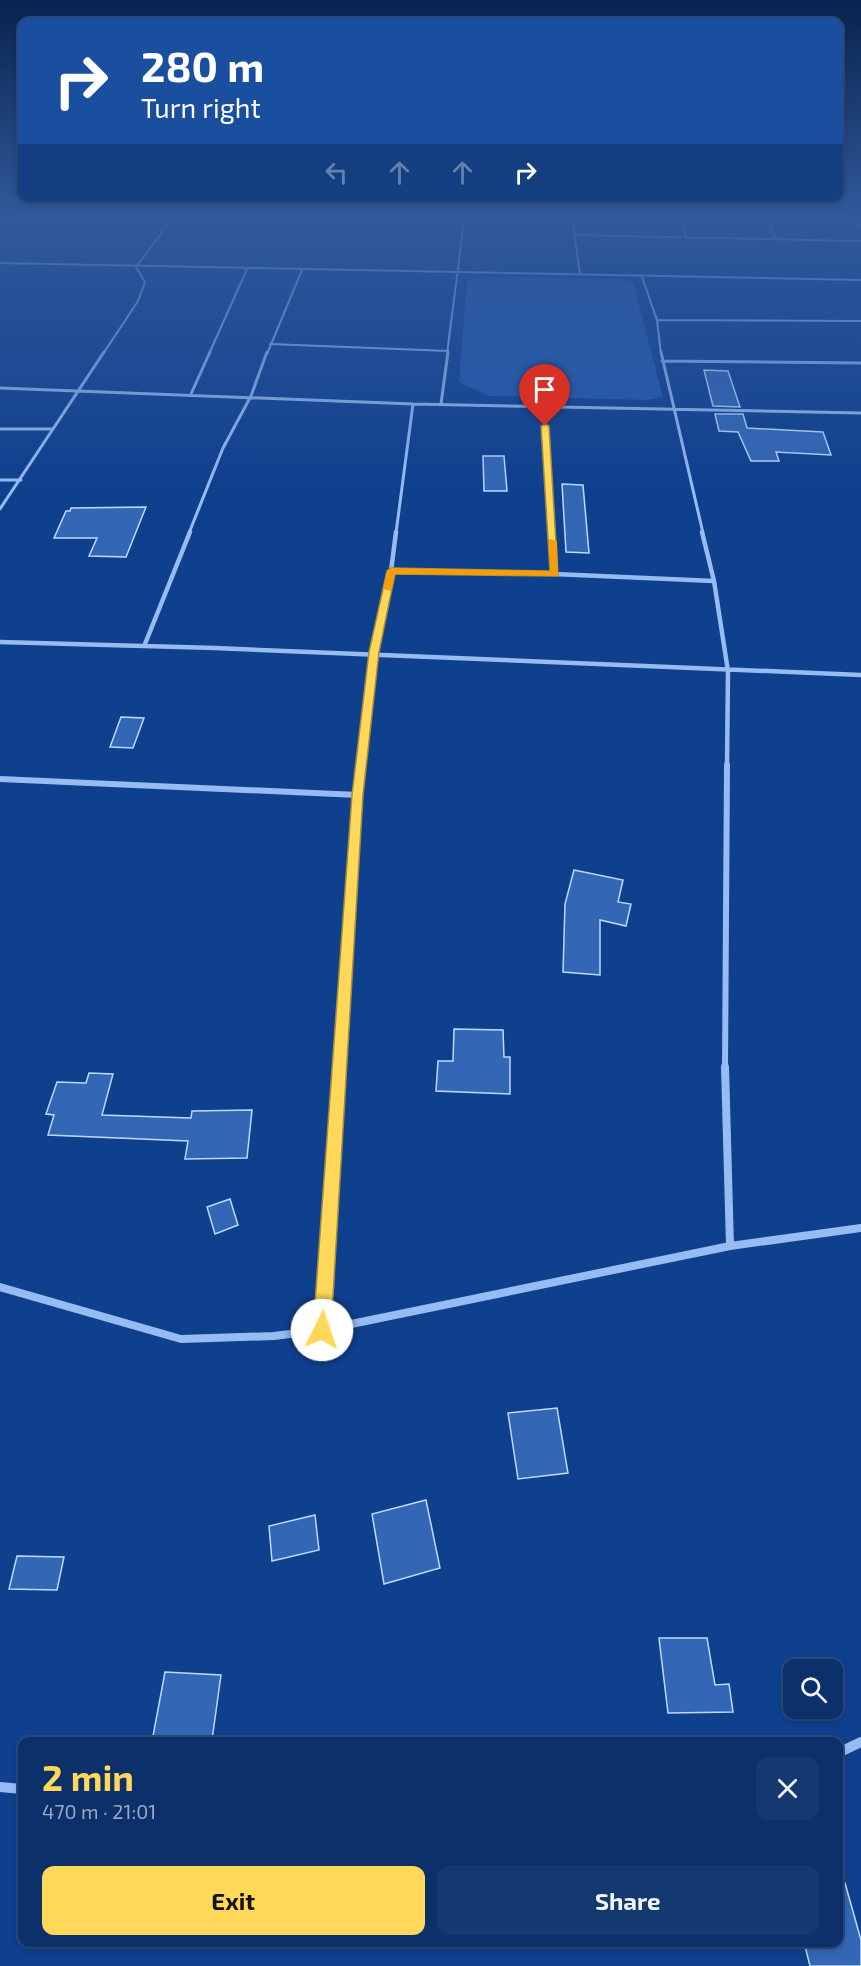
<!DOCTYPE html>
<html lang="en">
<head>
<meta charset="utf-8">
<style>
	:root { --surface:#0b306a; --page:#143870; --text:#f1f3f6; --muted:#9aa9c1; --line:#2b4b7e; --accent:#ffd759 }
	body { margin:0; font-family:"Exo 2",sans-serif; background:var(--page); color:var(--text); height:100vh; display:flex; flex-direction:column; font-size:22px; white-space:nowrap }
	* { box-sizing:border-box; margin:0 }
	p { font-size:20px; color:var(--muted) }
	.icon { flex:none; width:33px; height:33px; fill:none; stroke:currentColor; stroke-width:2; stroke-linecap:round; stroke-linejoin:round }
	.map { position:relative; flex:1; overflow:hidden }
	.details { position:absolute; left:18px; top:1737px; width:825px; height:210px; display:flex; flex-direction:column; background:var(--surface); border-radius:12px; box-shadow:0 3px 9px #0003,0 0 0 2px var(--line) }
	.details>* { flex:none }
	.top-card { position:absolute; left:18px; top:18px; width:825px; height:183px; border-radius:12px; box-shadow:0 3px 9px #0003,0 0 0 2px var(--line); background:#1a4fa0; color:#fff; overflow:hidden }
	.controls { position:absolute; left:783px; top:1659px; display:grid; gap:12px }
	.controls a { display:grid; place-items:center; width:60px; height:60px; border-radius:12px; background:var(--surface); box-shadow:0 3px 9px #0003,0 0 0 2px var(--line); font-size:30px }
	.pin { position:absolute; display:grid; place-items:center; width:51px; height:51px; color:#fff; margin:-62px -26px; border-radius:50% 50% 50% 0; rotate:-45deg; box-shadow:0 0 6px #0007 }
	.pin .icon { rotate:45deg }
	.me { position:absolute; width:66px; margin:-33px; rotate:4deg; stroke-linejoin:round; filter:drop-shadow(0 0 4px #0008) }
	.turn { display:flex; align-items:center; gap:21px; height:126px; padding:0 24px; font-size:27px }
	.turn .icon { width:78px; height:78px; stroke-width:2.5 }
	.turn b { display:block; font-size:42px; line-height:51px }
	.lanes { display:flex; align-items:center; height:57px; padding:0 24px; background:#0003; justify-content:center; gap:30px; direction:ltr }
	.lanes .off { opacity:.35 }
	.round { display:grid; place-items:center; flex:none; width:63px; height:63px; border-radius:12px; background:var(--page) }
	.headline { display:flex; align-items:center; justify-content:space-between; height:102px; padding:0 24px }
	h1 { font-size:36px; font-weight:700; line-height:45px; color:var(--accent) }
	.button { display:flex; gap:12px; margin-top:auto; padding:12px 24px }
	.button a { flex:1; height:69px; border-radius:12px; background:var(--accent); color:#111; font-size:24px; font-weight:700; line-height:69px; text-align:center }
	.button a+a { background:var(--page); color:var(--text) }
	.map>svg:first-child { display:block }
	.green { fill:#2159ae }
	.building { fill:#3367b6; stroke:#bfd8fe; stroke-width:1.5 }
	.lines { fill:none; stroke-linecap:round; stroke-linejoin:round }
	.street-far5 { stroke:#97bcf3; stroke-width:2 }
	.street-far4 { stroke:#97bcf3; stroke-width:3 }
	.street-far3 { stroke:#97bcf3; stroke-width:4.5 }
	.street-far2 { stroke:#97bcf3; stroke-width:6 }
	.street-far1 { stroke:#97bcf3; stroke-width:8 }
	.street { stroke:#97bcf3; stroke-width:10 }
	.secondary { fill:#c6dbfd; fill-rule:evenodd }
	.route { fill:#ffd759; stroke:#a68c3a; stroke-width:1.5 }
	.slow { fill:#f59e0b }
</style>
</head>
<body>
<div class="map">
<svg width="861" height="1966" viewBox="0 0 861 1966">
	<rect width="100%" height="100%" fill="#0f408e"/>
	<!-- green -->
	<path class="green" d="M479,277L622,279L633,283L663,397L647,400L489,396L459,382L467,281Z"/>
	<!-- building -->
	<path class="building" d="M704,370L728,371L740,407L713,406Z
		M715,414H743L747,428L823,432L831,455L776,452L779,461H751L738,432L719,431Z
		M483,456H504L507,491H484Z
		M562,484L583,485L589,553L566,552Z
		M146,507L126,557L89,556L97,538H54L66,511H70L71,508Z
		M121,717L144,718L133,748L110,747Z
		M574,870L623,880L618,902L631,904L626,926L600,920V975L563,972L565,904Z
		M454,1029L503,1030L504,1057H510V1094L436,1091L438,1061H453Z
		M89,1073L113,1074L102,1115L191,1118L192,1111L252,1110L247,1158L185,1159L188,1141L48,1135L54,1115L46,1114L57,1082L86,1083Z
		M230,1199L238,1225L215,1234L207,1207Z
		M557,1408L568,1473L518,1479L508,1413Z
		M426,1500L440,1568L384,1584L372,1514Z
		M315,1515L319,1550L272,1561L269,1526Z
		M17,1556L64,1557L57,1590L9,1589Z
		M659,1638H707L715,1685L729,1684L733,1712L668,1713Z
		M165,1672L221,1675L212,1740L153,1736Z
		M845,1883L861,1940V1966H810L804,1942H838V1884Z"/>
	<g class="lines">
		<!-- street-far5 -->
		<path class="street-far5" d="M572,214L580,275
			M679,214L686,237
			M764,214L776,239
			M573,235L861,241
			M0,263L861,280
			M642,277L657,320L661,354
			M657,320L861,321
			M270,344L448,351
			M103,354L138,301L145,282L136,267L176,214
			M209,354L247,269
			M267,354L302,270
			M447,354L465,214"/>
		<!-- street-far4 -->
		<path class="street-far4" d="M661,352L703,533
			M662,361L861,363
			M0,388L413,404L861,413
			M191,394L210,352
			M441,404L448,352
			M544,405L552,533
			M0,429H52
			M0,480H21
			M0,509L104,352
			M189,533L223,448L251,396L267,352
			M396,533L413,404"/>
		<!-- street-far3 -->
		<path class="street-far3" d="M552,532L554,574
			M702,532L714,581L728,671L727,766
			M391,571L554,574L714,581
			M0,642L215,648L861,675
			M145,644L190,532
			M361,766L374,653L391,571L396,532"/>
		<!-- street-far2 -->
		<path class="street-far2" d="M0,779L358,795
			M340,1068L361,765
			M725,1068L727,765"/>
		<!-- street-far1 -->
		<path class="street-far1" d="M725,1067L730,1246
			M0,1287L181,1339L274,1336L322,1330L730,1246L861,1228
			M322,1330L340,1067"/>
		<!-- street -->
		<path class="street" d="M838,1753L861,1742
			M0,1787L22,1789"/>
		<!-- secondary -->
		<path class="secondary" d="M856,214H860L861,227L859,226Z"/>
	</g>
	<!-- sky -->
	<linearGradient id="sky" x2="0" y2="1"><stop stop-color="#08234e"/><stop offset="0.44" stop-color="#31599b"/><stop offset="1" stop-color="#31599b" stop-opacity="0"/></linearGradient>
	<rect width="861" height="490" fill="url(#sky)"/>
	<!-- route -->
	<path class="route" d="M545,424L549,426L558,576L395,574L379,652L363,795L331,1330L328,1336L322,1339L316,1336L313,1330L352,795L369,652L387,571L391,568L550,571L541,426Z"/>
	<!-- slow -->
	<path class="slow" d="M549,539L557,541L558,576L395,574L391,591L383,589L387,571L391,568L550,571Z"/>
</svg>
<div class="controls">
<a><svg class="icon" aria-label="search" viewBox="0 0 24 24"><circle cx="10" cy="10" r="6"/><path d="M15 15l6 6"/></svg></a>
</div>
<div class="pin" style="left:545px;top:426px;background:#d93025"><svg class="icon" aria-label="arrive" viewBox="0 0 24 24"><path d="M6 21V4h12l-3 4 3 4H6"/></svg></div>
<svg class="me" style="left:322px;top:1330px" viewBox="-20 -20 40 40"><circle r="19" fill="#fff"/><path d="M0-13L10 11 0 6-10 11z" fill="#ffd759"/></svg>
<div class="top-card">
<div class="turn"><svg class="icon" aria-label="right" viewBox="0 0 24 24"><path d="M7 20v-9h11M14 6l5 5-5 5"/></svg><div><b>280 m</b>Turn right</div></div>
<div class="lanes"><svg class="icon off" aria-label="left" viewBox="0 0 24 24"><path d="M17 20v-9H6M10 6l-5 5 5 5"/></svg><svg class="icon off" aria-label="ahead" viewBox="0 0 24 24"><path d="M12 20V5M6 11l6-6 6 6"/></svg><svg class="icon off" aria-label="ahead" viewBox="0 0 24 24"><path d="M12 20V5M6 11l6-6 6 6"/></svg><svg class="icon" aria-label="right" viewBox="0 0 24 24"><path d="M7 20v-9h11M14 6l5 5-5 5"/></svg></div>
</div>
<section class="details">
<div class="headline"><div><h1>2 min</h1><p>470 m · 21:01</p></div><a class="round"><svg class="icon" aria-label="close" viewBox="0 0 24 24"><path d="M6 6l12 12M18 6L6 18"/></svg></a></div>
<div class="button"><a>Exit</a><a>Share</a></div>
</section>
</div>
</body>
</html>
